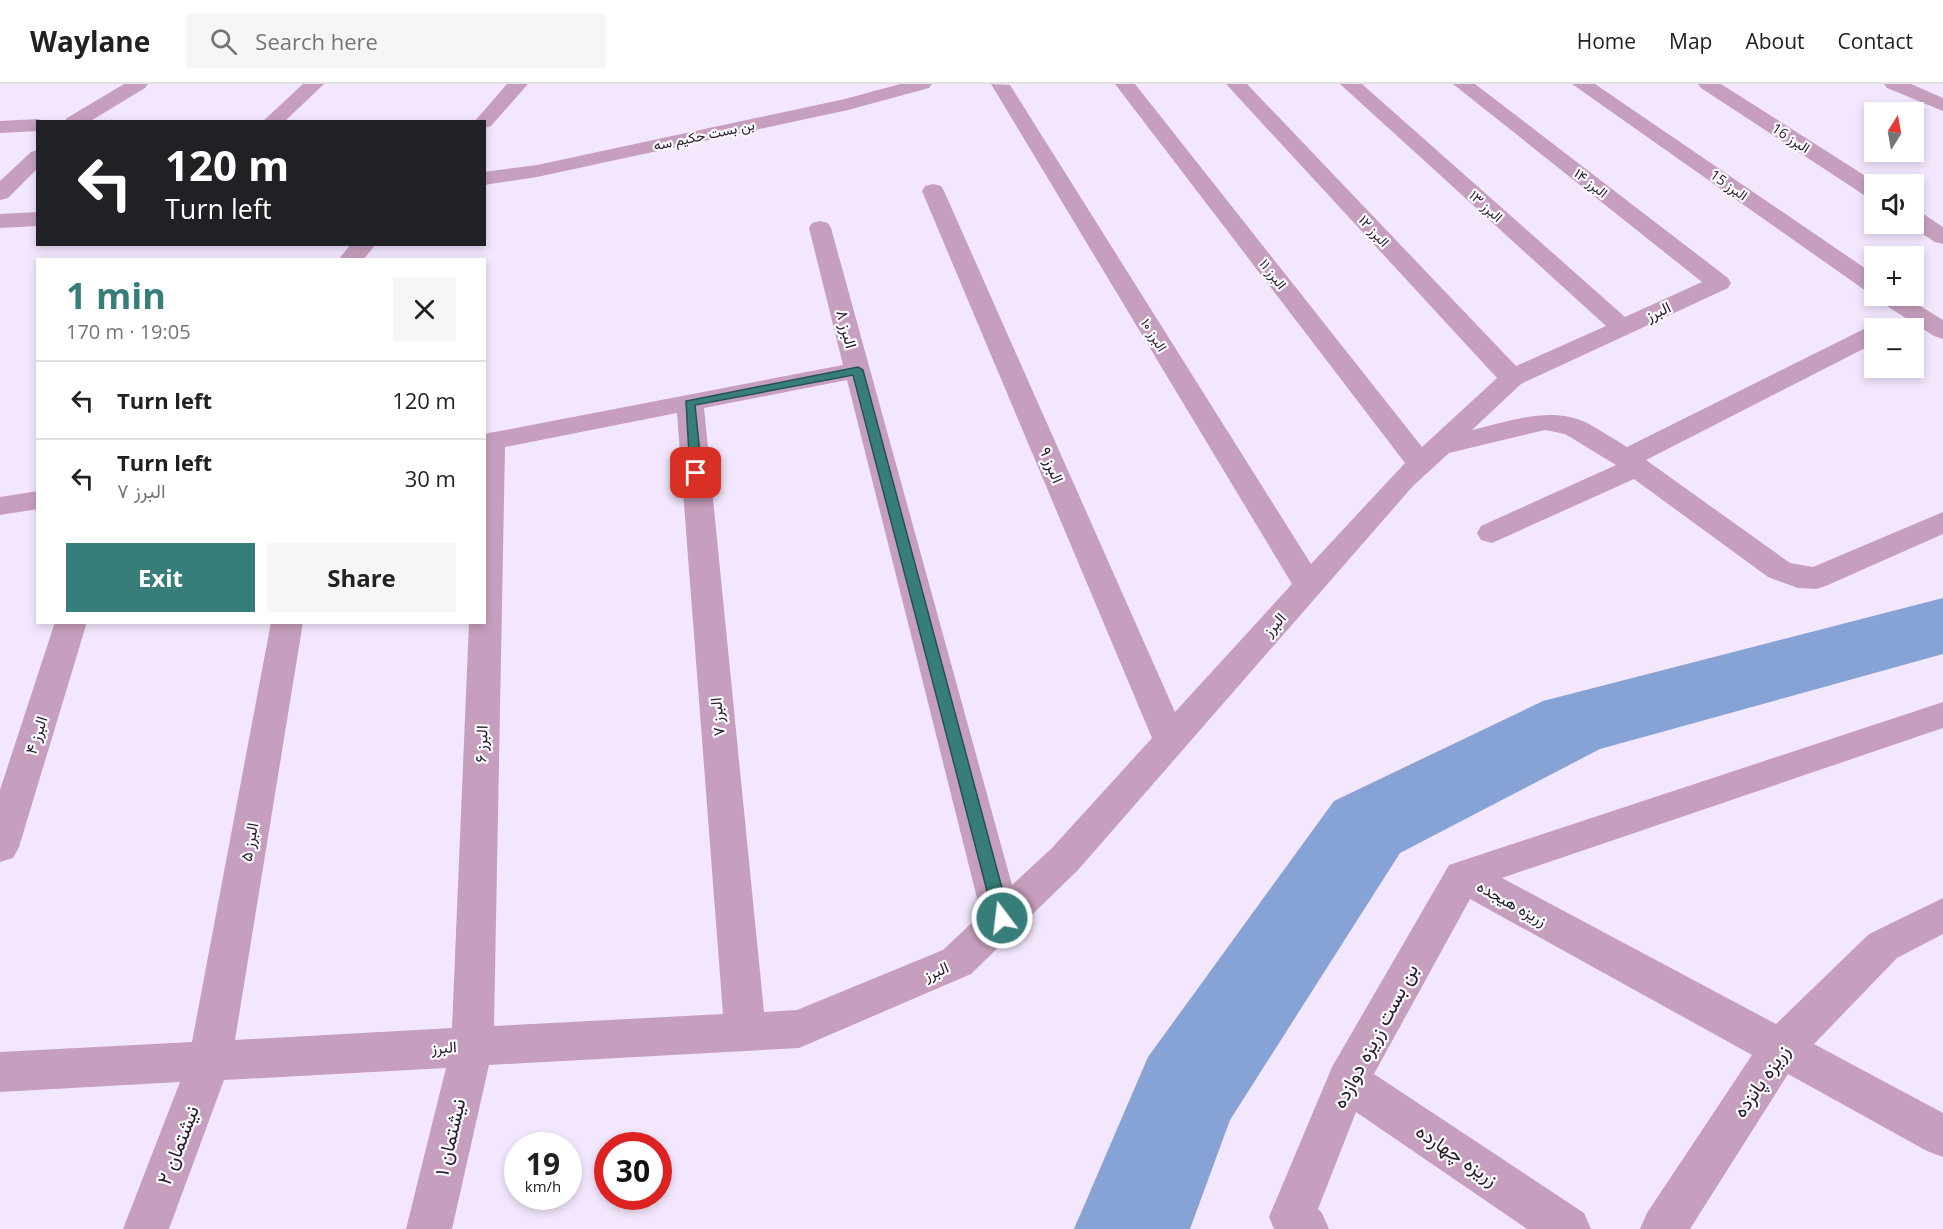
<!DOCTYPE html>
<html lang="en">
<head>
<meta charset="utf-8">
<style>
	:root { --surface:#fff; --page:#f6f6f6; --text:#202124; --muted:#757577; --line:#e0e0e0; --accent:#377e7a }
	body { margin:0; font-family:"Open Sans",Vazirmatn,sans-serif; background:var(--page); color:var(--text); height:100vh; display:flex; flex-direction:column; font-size:22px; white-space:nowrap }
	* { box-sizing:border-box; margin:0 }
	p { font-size:20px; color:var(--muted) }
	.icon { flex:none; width:33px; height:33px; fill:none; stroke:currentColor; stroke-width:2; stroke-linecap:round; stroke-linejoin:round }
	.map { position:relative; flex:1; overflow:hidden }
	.sheet { position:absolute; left:36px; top:174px; width:450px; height:366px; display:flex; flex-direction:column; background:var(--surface); border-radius:0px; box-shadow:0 3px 9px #0003 }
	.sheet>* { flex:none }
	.hud { position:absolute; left:36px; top:36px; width:450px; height:126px; border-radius:0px; box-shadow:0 3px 9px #0003; background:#202124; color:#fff; overflow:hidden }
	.needle { width:39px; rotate:11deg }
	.tools { position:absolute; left:1864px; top:18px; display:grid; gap:12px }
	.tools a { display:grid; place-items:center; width:60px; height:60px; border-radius:0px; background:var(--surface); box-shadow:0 3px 9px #0003; font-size:30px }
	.speed { position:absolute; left:504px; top:1048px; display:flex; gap:12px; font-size:30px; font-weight:700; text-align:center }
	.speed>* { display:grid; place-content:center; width:78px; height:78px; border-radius:50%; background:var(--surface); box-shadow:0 3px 9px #0003; line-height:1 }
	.speed small { font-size:15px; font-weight:400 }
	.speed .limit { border:9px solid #d22; background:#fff; color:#111 }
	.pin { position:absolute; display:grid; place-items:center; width:51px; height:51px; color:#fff; margin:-26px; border-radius:12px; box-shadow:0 3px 9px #0006 }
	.me { position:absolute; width:66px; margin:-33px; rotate:345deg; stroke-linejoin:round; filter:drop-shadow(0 0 4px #0008) }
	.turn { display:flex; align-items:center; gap:21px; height:126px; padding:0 30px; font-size:27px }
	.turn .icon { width:78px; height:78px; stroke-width:2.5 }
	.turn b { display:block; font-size:42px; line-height:51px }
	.round { display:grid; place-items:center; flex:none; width:63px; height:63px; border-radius:0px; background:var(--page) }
	.overview { display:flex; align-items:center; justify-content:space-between; height:102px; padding:0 30px }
	h1 { font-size:36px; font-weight:700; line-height:45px; color:var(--accent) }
	.action { display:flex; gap:12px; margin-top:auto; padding:12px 30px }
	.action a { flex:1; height:69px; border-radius:0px; background:var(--accent); color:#fff; font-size:24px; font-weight:700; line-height:69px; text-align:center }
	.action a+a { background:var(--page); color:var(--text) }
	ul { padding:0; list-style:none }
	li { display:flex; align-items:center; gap:18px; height:78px; padding:0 30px; border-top:2px solid var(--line) }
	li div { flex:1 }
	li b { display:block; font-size:22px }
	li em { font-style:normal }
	header { display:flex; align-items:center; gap:36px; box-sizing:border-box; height:84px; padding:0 30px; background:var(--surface); border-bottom:2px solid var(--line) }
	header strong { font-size:28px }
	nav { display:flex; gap:33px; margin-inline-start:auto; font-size:21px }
	.search { width:420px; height:54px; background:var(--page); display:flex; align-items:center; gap:15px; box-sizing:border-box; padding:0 21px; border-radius:0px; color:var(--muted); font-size:22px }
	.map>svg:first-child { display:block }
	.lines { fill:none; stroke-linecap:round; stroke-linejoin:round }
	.river { fill:#87a3d5; fill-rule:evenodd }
	.minor { fill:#c79fbe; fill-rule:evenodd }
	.route { fill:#377e7a; stroke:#24524f; stroke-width:1.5 }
	.labels { text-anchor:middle; stroke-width:4.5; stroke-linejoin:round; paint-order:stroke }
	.far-street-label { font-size:14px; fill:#26202b; stroke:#fbf8fe }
	.street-label { font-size:16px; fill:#26202b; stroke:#fbf8fe }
	.near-street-label { font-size:20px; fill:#26202b; stroke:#fbf8fe }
</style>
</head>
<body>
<header>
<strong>Waylane</strong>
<div class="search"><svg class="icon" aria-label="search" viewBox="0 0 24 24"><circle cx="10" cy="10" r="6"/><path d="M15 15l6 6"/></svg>Search here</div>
<nav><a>Home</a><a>Map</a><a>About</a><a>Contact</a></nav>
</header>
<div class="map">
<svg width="1943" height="1145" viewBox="0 0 1943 1145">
	<rect width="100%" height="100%" fill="#f3e7fd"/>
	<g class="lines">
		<!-- river -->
		<path class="river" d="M1943,514V570L1600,665L1400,769L1230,1036L1190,1145H1074L1148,973L1334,717L1543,617Z"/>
		<!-- minor -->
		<path class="minor" d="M124,0H148L145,4L89,38H64L67,34Z
			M303,0H324L284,38H262Z
			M507,0H528L491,42L484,44V38H474Z
			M900,0H932L929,4L848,26L537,93L484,101V88L537,81L845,15Z
			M991,0L1010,1L1311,480L1405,379L1115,0H1135L1422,363L1497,294L1226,0H1247L1516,282L1606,242L1340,0H1362L1625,233L1702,198L1453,0H1475L1728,194L1731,199L1728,204L1521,300L1472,346C1509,338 1550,321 1587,339C1600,346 1614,355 1627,363L1866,244L1875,241L1885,244H1875V259L1646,376L1790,479L1813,483L1943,428V450L1828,501L1817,505L1798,504L1768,493L1634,395L1492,459L1481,456L1477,449L1481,442L1616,381L1565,350L1545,346L1449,369L1413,402L1078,786L971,890L799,964L489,981L452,1145H406L446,984L224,996L169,1145H123L180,998L0,1008V968L192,958L271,538H303L235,956L452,944L469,538H484V350L843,281L809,144L812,139L820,137L828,139L831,144L1012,801L1052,764L1152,654L922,107L925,102L933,100L941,102L944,107L1175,628L1292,500ZM847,296L981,830L943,866L797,926L764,928L704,324ZM677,329L723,930L494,942L505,363Z
			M1572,0H1595L1875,191V209L1866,207Z
			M1698,0H1721L1878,100H1875V115L1867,113L1701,4Z
			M1884,0H1911L1943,14V27L1887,4Z
			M38,35L46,38H38V47L0,49V37Z
			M38,66V84L8,114L0,116V97L31,68Z
			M1914,127L1922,129L1943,143V160L1935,158L1907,140H1914Z
			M38,128V142L0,144V130Z
			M351,160H376L363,176H338Z
			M1876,212H1904L1943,236V255L1934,252L1879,217Z
			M38,407V425L0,431V413Z
			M55,538H87L19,763L13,774L0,778V706Z
			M1943,618V644L1502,794L1776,940L1869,850L1943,814V850L1897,874L1814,960L1943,1029V1073L1927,1067L1788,990L1690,1145H1640L1647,1129L1752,971L1470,815L1374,990L1584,1129L1591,1145H1527L1356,1028L1318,1125L1322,1129L1329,1145H1274L1269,1133L1332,983L1449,781Z"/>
	</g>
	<!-- route -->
	<path class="route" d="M858,283L863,286L1010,834L1008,839L1002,841L996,839L994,834L853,291L695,321L702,389L696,393L690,389L686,317Z"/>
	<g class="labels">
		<!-- far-street labels -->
		<g class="far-street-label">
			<text transform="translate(704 51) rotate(-12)" y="5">بن بست حکیم سه</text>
			<text transform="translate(1791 54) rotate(33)" y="5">البرز 16</text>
			<text transform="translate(1591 99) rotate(38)" y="5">البرز ۱۴</text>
			<text transform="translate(1729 101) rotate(35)" y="5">البرز 15</text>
			<text transform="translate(1486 122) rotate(42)" y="5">البرز ۱۳</text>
			<text transform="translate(1374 147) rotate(47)" y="5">البرز ۱۲</text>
			<text transform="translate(1273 190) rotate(52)" y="5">البرز ۱۱</text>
			<text transform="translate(1154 251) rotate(58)" y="5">البرز ۱۰</text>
		</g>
		<!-- street labels -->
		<g class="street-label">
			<text transform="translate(1658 227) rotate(-25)" y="6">البرز</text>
			<text transform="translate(847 245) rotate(75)" y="6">البرز ۸</text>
			<text transform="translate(1052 381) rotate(67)" y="6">البرز ۹</text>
			<text transform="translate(1274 540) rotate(-48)" y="6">البرز</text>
			<text transform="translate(717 633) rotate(-95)" y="6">البرز ۷</text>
			<text transform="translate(36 651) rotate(-72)" y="6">البرز ۴</text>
			<text transform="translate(481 660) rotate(-88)" y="6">البرز ۶</text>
			<text transform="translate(249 758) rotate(-80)" y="6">البرز ۵</text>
			<text transform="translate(1512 819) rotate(29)" y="6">زریزه هیجده</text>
			<text transform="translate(936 887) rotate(-23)" y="6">البرز</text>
			<text transform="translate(444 963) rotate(-3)" y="6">البرز</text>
		</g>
		<!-- near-street labels -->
		<g class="near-street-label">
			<text transform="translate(1375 952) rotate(-62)" y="7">بن بست زریزه دوازده</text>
			<text transform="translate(1761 997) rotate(-55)" y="7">زریزه پانزده</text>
			<text transform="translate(450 1053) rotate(-77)" y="7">نيشتمان ۱</text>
			<text transform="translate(178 1061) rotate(-69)" y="7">نيشتمان ۲</text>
			<text transform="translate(1457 1071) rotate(34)" y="7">زریزه چهارده</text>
		</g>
	</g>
</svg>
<div class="tools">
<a><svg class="needle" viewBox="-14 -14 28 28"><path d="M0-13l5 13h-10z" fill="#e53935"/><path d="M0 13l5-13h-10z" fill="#757577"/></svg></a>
<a><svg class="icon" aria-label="sound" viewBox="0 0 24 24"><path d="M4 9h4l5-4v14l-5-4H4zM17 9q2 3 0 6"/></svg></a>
<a>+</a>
<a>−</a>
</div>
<div class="speed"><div>19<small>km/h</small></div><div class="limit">30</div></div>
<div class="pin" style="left:696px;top:389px;background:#d93025"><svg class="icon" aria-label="arrive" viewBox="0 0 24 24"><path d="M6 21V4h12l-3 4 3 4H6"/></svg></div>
<svg class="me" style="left:1002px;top:834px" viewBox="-20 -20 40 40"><circle r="17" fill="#377e7a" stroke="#fff" stroke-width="3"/><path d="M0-11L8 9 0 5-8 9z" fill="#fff"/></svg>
<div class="hud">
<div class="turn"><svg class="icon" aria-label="left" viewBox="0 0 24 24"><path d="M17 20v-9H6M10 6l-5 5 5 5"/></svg><div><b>120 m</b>Turn left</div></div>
</div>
<section class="sheet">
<div class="overview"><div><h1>1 min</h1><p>170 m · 19:05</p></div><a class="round"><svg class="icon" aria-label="close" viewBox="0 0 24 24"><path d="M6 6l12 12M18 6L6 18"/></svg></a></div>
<ul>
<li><svg class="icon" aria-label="left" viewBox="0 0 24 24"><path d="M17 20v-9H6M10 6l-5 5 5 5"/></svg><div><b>Turn left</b></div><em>120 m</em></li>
<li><svg class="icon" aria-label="left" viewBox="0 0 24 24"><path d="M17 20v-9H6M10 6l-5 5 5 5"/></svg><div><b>Turn left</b><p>البرز ۷</p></div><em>30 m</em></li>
</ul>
<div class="action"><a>Exit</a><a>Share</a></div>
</section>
</div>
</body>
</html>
